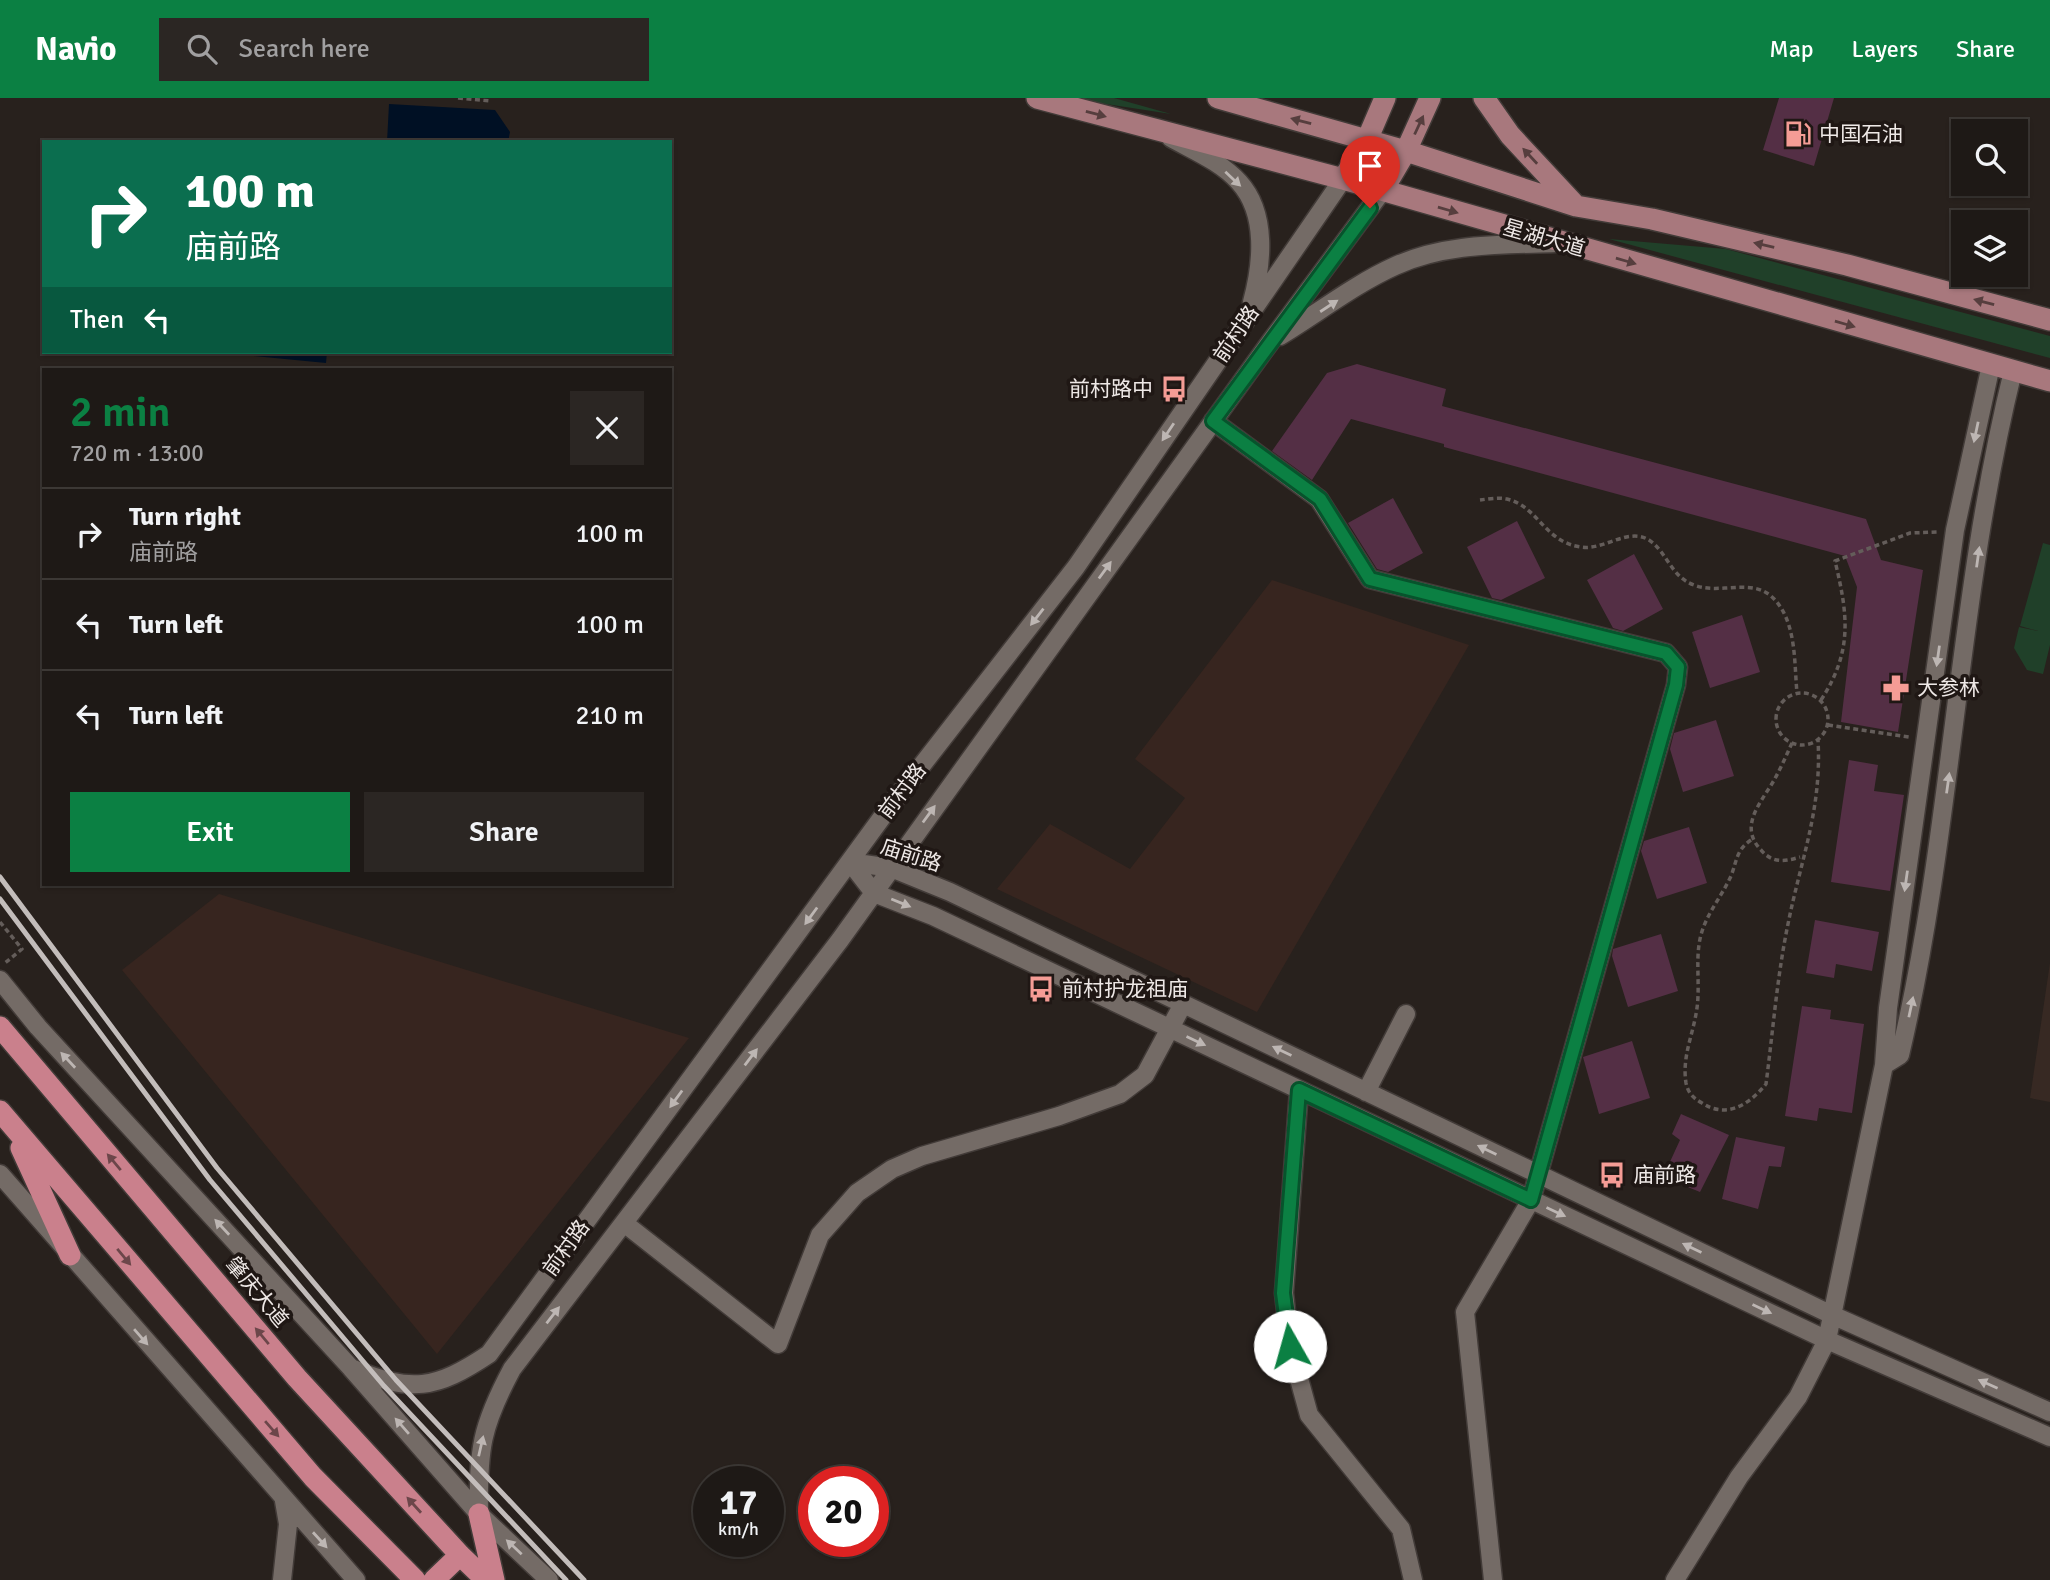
<!DOCTYPE html>
<html lang="en">
<head>
<meta charset="utf-8">
<style>
	:root { --surface:#1e1916; --page:#2b2623; --text:#f1f3f6; --muted:#a1a0a1; --line:#3c3835; --accent:#0b8043 }
	body { margin:0; font-family:Signika,"Noto Sans SC",sans-serif; background:var(--page); color:var(--text); height:100vh; display:flex; flex-direction:column; font-size:26px; white-space:nowrap }
	* { box-sizing:border-box; margin:0 }
	p { font-size:23px; color:var(--muted) }
	.icon { flex:none; width:38px; height:38px; fill:none; stroke:currentColor; stroke-width:2; stroke-linecap:round; stroke-linejoin:round }
	.map { position:relative; flex:1; overflow:hidden }
	.sheet { position:absolute; left:42px; top:270px; width:630px; height:518px; display:flex; flex-direction:column; background:var(--surface); border-radius:0px; box-shadow:0 2px 5px #0004,0 0 0 2px var(--line) }
	.sheet>* { flex:none }
	.hud { position:absolute; left:42px; top:42px; width:630px; height:214px; border-radius:0px; box-shadow:0 2px 5px #0004,0 0 0 2px var(--line); background:#0b6e4f; color:#fff; overflow:hidden }
	.controls { position:absolute; left:1951px; top:21px; display:grid; gap:14px }
	.controls a { display:grid; place-items:center; width:77px; height:77px; border-radius:0px; background:var(--surface); box-shadow:0 2px 5px #0004,0 0 0 2px var(--line); font-size:35px }
	.speed { position:absolute; left:693px; top:1368px; display:flex; gap:14px; font-size:35px; font-weight:700; text-align:center }
	.speed>* { display:grid; place-content:center; width:91px; height:91px; border-radius:50%; background:var(--surface); box-shadow:0 2px 5px #0004,0 0 0 2px var(--line); line-height:1 }
	.speed small { font-size:18px; font-weight:400 }
	.speed .limit { border:10px solid #d22; background:#fff; color:#111 }
	.pin { position:absolute; display:grid; place-items:center; width:60px; height:60px; color:#fff; margin:-72px -30px; border-radius:50% 50% 50% 0; rotate:-45deg; box-shadow:0 0 7px #0007 }
	.pin .icon { rotate:45deg }
	.me { position:absolute; width:77px; margin:-38px; rotate:353deg; stroke-linejoin:round; filter:drop-shadow(0 0 5px #0008) }
	.turn { display:flex; align-items:center; gap:24px; height:147px; padding:0 28px; font-size:32px }
	.turn .icon { width:91px; height:91px; stroke-width:2.5 }
	.turn b { display:block; font-size:49px; line-height:60px }
	.then { display:flex; align-items:center; height:66px; padding:0 28px; background:#0003; gap:14px; font-size:26px }
	.round { display:grid; place-items:center; flex:none; width:74px; height:74px; border-radius:0px; background:var(--page) }
	.summary { display:flex; align-items:center; justify-content:space-between; height:119px; padding:0 28px }
	h1 { font-size:42px; font-weight:600; line-height:52px; color:var(--accent) }
	.cta { display:flex; gap:14px; margin-top:auto; padding:14px 28px }
	.cta a { flex:1; height:80px; border-radius:0px; background:var(--accent); color:#fff; font-size:28px; font-weight:600; line-height:80px; text-align:center }
	.cta a+a { background:var(--page); color:var(--text) }
	ul { padding:0; list-style:none }
	li { display:flex; align-items:center; gap:21px; height:91px; padding:0 28px; border-top:2px solid var(--line) }
	li div { flex:1 }
	li b { display:block; font-size:26px }
	li em { font-style:normal }
	header { display:flex; align-items:center; gap:42px; box-sizing:border-box; height:98px; padding:0 35px; background:var(--accent); color:#fff }
	header strong { font-size:33px }
	nav { display:flex; gap:38px; margin-inline-start:auto; font-size:24px }
	.search { width:490px; height:63px; background:var(--page); display:flex; align-items:center; gap:18px; box-sizing:border-box; padding:0 24px; border-radius:0px; color:var(--muted); font-size:26px }
	.map>svg:first-child { display:block }
	.industrial { fill:#37251f }
	.built { fill:#372923 }
	.green { fill:#204029 }
	.water { fill:#001024 }
	.building { fill:#542f45 }
	.lines { fill:none; stroke-linecap:round; stroke-linejoin:round }
	.minor-casing { stroke:#423b38; stroke-width:21 }
	.major-casing { stroke:#423b38; stroke-width:24 }
	.highway-casing { stroke:#423b38; stroke-width:24 }
	.path { stroke:#645d5a; stroke-width:3.5; stroke-dasharray:5 3.5; stroke-linecap:butt }
	.minor { stroke:#746b66; stroke-width:18 }
	.major { stroke:#a8787d; stroke-width:21 }
	.highway { stroke:#ca808c; stroke-width:21 }
	.rail { stroke:#c3bdbb; stroke-width:5 }
	.oneway { fill:#563e3e }
	.oneway2 { fill:#bdb6b3 }
	.oneway3 { fill:#6c464a }
	.route-casing { stroke:#07532c; stroke-width:18 }
	.route { stroke:#0b8043; stroke-width:12 }
	.labels { text-anchor:middle; stroke-width:7; stroke-linejoin:round; paint-order:stroke }
	.poi-label { font-size:21px; fill:#eee8e6; stroke:#1f1714; text-anchor:start }
	.street-label { font-size:21px; fill:#eee8e6; stroke:#1f1714 }
</style>
</head>
<body>
<header>
<strong>Navio</strong>
<div class="search"><svg class="icon" aria-label="search" viewBox="0 0 24 24"><circle cx="10" cy="10" r="6"/><path d="M15 15l6 6"/></svg>Search here</div>
<nav><a>Map</a><a>Layers</a><a>Share</a></nav>
</header>
<div class="map">
<svg width="2050" height="1482" viewBox="0 0 2050 1482">
	<rect width="100%" height="100%" fill="#28211d"/>
	<!-- industrial -->
	<path class="industrial" d="M1272,482L1469,547L1257,914L997,791L1050,726L1130,771L1185,700L1135,661Z
		M219,796L689,940L437,1256L122,872Z"/>
	<!-- built -->
	<path class="built" d="M2050,865V1004L2030,1000Z"/>
	<!-- green -->
	<path class="green" d="M1067,0H1114L1171,16Z
		M1609,141L1726,151L2050,238V260Z
		M2043,445L2050,447V547L2043,576L2027,572L2014,550L2019,529L2038,533L2020,528Z"/>
	<!-- water -->
	<path class="water" d="M389,6L495,12L510,34L508,44H387Z
		M213,254H327L326,265Z"/>
	<!-- building -->
	<path class="building" d="M1779,0H1834L1814,68L1763,52Z
		M1357,266L1446,291L1442,308L1866,421L1881,462L1923,472L1898,634L1841,624L1857,489L1845,458L1444,349V346L1351,321L1312,382L1272,353L1327,275Z
		M1393,400L1423,455L1388,474L1377,471L1348,425Z
		M1517,423L1545,480L1501,502L1492,500L1467,449Z
		M1634,456L1663,511L1623,533L1613,530L1587,482Z
		M1742,517L1760,574L1710,590L1692,534Z
		M1716,622L1734,678L1683,694L1670,651L1674,635Z
		M1849,662L1878,667L1874,693L1904,697L1890,793L1831,784Z
		M1689,729L1707,785L1657,801L1641,753L1644,743Z
		M1815,822L1879,834L1872,873L1836,866L1834,880L1806,875Z
		M1661,836L1678,893L1628,909L1612,858L1613,851Z
		M1802,908L1831,912L1830,921L1864,926L1852,1015L1819,1010L1817,1023L1785,1018Z
		M1632,943L1650,1000L1599,1016L1583,959Z
		M1681,1016L1729,1037L1700,1094L1663,1079L1680,1042L1672,1036Z
		M1736,1039L1785,1049L1781,1069L1769,1068L1758,1111L1722,1101Z"/>
	<g class="lines">
		<!-- minor casing -->
		<g class="minor-casing">
			<path id="minor" d="M1171,40C1194,53 1221,64 1239,84C1268,116 1262,167 1252,204
				M1280,238C1318,215 1355,186 1395,168C1445,145 1501,147 1555,145
				M1213,323L1319,401L1370,481L1666,555L1678,569L1676,587L1531,1102L1465,1214L1493,1482
				M850,764L874,795L933,818L1827,1242L2050,1339
				M850,764L891,770L950,794L1832,1217L2050,1314
				M0,882L38,929L351,1270L479,1416L549,1482
				M1884,967L1900,957C1953,732 1957,498 2013,273
				M1299,992L1284,1195L1290,1248L1309,1317L1401,1431L1413,1482
				M1366,994L1406,916
				M0,1076L356,1482
				M624,1125L778,1246L820,1137L857,1095L892,1071L922,1058L1059,1018L1120,996L1145,977L1183,906
				M351,1270C412,1295 435,1292 489,1256L891,707L1076,469L1343,81
				M479,1416C478,1351 481,1329 512,1271L840,842L1271,243L1383,92
				M282,1482L288,1426L284,1403
				M1675,1482L1739,1379L1798,1299L1827,1242L1884,967L1888,910L1955,432L1991,267"/>
		</g>
		<!-- major casing -->
		<g class="major-casing">
			<path id="major" d="M1037,0L1343,81L2050,283
				M1218,0L1406,53L1576,108L1652,121L1847,167L2050,222
				M1484,0L1510,37L1575,107
				M1343,81L1367,42L1385,0
				M1383,92L1406,53L1430,0"/>
		</g>
		<!-- highway casing -->
		<g class="highway-casing">
			<path id="highway" d="M0,929L297,1280L460,1457L486,1482
				M0,1013L313,1379L415,1482
				M21,1050L70,1157
				M479,1416L494,1482
				M434,1482L460,1457"/>
		</g>
		<!-- path -->
		<path class="path" d="M458,0L490,3
			M1480,402C1488,401 1499,399 1507,401C1539,409 1544,444 1581,449C1603,453 1628,429 1649,442C1667,454 1671,479 1694,487C1719,497 1750,480 1771,498C1797,521 1794,564 1797,595
			M1776 621a26 26 0 1 1 52 0a26 26 0 1 1-52 0Z
			M1821,602C1853,553 1848,517 1835,463L1910,435L1937,434
			M1828,627L1909,639
			M1792,645C1786,658 1780,672 1773,684C1759,707 1739,729 1761,752C1772,765 1784,764 1800,759
			M1751,742C1736,752 1737,763 1731,778C1721,800 1705,817 1700,841C1695,865 1701,891 1696,916C1692,939 1682,960 1686,985C1688,995 1693,1000 1702,1005C1726,1021 1749,1007 1766,986C1773,933 1777,879 1788,826C1801,761 1822,711 1818,642
			M0,824L22,851L5,865"/>
		<!-- minor -->
		<use href="#minor" class="minor"/>
		<!-- major -->
		<use href="#major" class="major"/>
		<!-- highway -->
		<use href="#highway" class="highway"/>
		<!-- rail -->
		<path class="rail" d="M0,779L217,1070L396,1282L584,1482
			M0,801L210,1082L384,1288L566,1482"/>
	</g>
	<!-- one-way arrows -->
	<defs><path id="oneway-solid" d="M-6-.8H1V-3.2L6.5 0L1 3.2V.8H-6Z" transform="scale(1.75)"/></defs>
	<g class="oneway">
		<use href="#oneway-solid" transform="translate(1096 16) rotate(15)"/>
		<use href="#oneway-solid" transform="translate(1301 23) rotate(-165)"/>
		<use href="#oneway-solid" transform="translate(1419 27) rotate(-65)"/>
		<use href="#oneway-solid" transform="translate(1530 58) rotate(-133)"/>
		<use href="#oneway-solid" transform="translate(1448 112) rotate(16)"/>
		<use href="#oneway-solid" transform="translate(1764 147) rotate(-167)"/>
		<use href="#oneway-solid" transform="translate(1626 163) rotate(16)"/>
		<use href="#oneway-solid" transform="translate(1984 204) rotate(-165)"/>
		<use href="#oneway-solid" transform="translate(1845 226) rotate(16)"/>
	</g>
	<g class="oneway2">
		<use href="#oneway-solid" transform="translate(1233 81) rotate(43)"/>
		<use href="#oneway-solid" transform="translate(1329 208) rotate(-33)"/>
		<use href="#oneway-solid" transform="translate(1168 334) rotate(124)"/>
		<use href="#oneway-solid" transform="translate(1976 334) rotate(102)"/>
		<use href="#oneway-solid" transform="translate(1978 459) rotate(-82)"/>
		<use href="#oneway-solid" transform="translate(1105 472) rotate(-54)"/>
		<use href="#oneway-solid" transform="translate(1037 519) rotate(128)"/>
		<use href="#oneway-solid" transform="translate(1938 558) rotate(98)"/>
		<use href="#oneway-solid" transform="translate(1948 685) rotate(-82)"/>
		<use href="#oneway-solid" transform="translate(929 716) rotate(-54)"/>
		<use href="#oneway-solid" transform="translate(1906 783) rotate(98)"/>
		<use href="#oneway-solid" transform="translate(901 805) rotate(22)"/>
		<use href="#oneway-solid" transform="translate(811 818) rotate(126)"/>
		<use href="#oneway-solid" transform="translate(1911 909) rotate(-78)"/>
		<use href="#oneway-solid" transform="translate(1196 943) rotate(25)"/>
		<use href="#oneway-solid" transform="translate(1282 953) rotate(-154)"/>
		<use href="#oneway-solid" transform="translate(751 959) rotate(-53)"/>
		<use href="#oneway-solid" transform="translate(68 962) rotate(-133)"/>
		<use href="#oneway-solid" transform="translate(676 1001) rotate(126)"/>
		<use href="#oneway-solid" transform="translate(1487 1052) rotate(-154)"/>
		<use href="#oneway-solid" transform="translate(1556 1114) rotate(25)"/>
		<use href="#oneway-solid" transform="translate(222 1129) rotate(-133)"/>
		<use href="#oneway-solid" transform="translate(1692 1150) rotate(-154)"/>
		<use href="#oneway-solid" transform="translate(1762 1211) rotate(25)"/>
		<use href="#oneway-solid" transform="translate(553 1217) rotate(-52)"/>
		<use href="#oneway-solid" transform="translate(141 1239) rotate(49)"/>
		<use href="#oneway-solid" transform="translate(1988 1286) rotate(-156)"/>
		<use href="#oneway-solid" transform="translate(402 1328) rotate(-131)"/>
		<use href="#oneway-solid" transform="translate(481 1348) rotate(-77)"/>
		<use href="#oneway-solid" transform="translate(320 1442) rotate(48)"/>
		<use href="#oneway-solid" transform="translate(514 1449) rotate(-137)"/>
	</g>
	<g class="oneway3">
		<use href="#oneway-solid" transform="translate(114 1064) rotate(-130)"/>
		<use href="#oneway-solid" transform="translate(124 1159) rotate(50)"/>
		<use href="#oneway-solid" transform="translate(262 1238) rotate(-130)"/>
		<use href="#oneway-solid" transform="translate(272 1331) rotate(49)"/>
		<use href="#oneway-solid" transform="translate(414 1407) rotate(-132)"/>
	</g>
	<g class="lines">
		<!-- route casing -->
		<g class="route-casing">
			<path id="route" d="M1290,1248L1283,1195L1299,992L1531,1102L1676,587L1678,569L1666,555L1370,481L1320,401L1213,323L1370,110"/>
		</g>
		<!-- route -->
		<use href="#route" class="route"/>
	</g>
	<!-- icons -->
	<defs>
		<g id="fuel-bare" transform="scale(2.1)"><path d="M-5.5-6h7V0h2V4h1.3V-2.5L3-4.5l.8-.8L6-3V5H2.5V1h-1V6h-7ZM-4.2-4.7v3.2H.2V-4.7Z" fill="#f59c95" stroke="#1f1714" stroke-width="2.5" paint-order="stroke"/></g>
		<g id="bus-bare" transform="scale(2.1)"><path d="M-5-6H5V4H4V6H2V4H-2V6H-4V4H-5ZM-3.5-4V0h7V-4ZM-3.5 1.2v1.5H-2V1.2ZM2 1.2v1.5H3.5V1.2Z" fill="#f59c95" stroke="#1f1714" stroke-width="2.5" paint-order="stroke"/></g>
		<g id="pharmacy-bare" transform="scale(2.1)"><path d="M-2-6h4v4h4v4h-4v4h-4v-4h-4v-4h4Z" fill="#f59c95" stroke="#1f1714" stroke-width="2.5" paint-order="stroke"/></g>
	</defs>
	<g fill-rule="evenodd">
		<use href="#fuel-bare" x="1798" y="36"/>
		<use href="#bus-bare" x="1174" y="291"/>
		<use href="#pharmacy-bare" x="1896" y="590"/>
		<use href="#bus-bare" x="1041" y="891"/>
		<use href="#bus-bare" x="1612" y="1077"/>
	</g>
	<g class="labels">
		<!-- poi labels -->
		<g class="poi-label">
			<text x="1819" y="43">中国石油</text>
			<text x="1153" y="298" text-anchor="end">前村路中</text>
			<text x="1917" y="597">大参林</text>
			<text x="1062" y="898">前村护龙祖庙</text>
			<text x="1633" y="1084">庙前路</text>
		</g>
		<!-- street labels -->
		<g class="street-label">
			<text transform="translate(1544 140) rotate(16)" y="7">星湖大道</text>
			<text transform="translate(1236 236) rotate(-56)" y="7">前村路</text>
			<text transform="translate(902 693) rotate(-53)" y="7">前村路</text>
			<text transform="translate(911 757) rotate(18)" y="7">庙前路</text>
			<text transform="translate(566 1150) rotate(-54)" y="7">前村路</text>
			<text transform="translate(257 1194) rotate(50)" y="7">肇庆大道</text>
		</g>
	</g>
</svg>
<div class="controls">
<a><svg class="icon" aria-label="search" viewBox="0 0 24 24"><circle cx="10" cy="10" r="6"/><path d="M15 15l6 6"/></svg></a>
<a><svg class="icon" aria-label="layers" viewBox="0 0 24 24"><path d="M12 4l9 5-9 5-9-5zM3 14l9 5 9-5"/></svg></a>
</div>
<div class="speed"><div>17<small>km/h</small></div><div class="limit">20</div></div>
<div class="pin" style="left:1370px;top:110px;background:#d93025"><svg class="icon" aria-label="arrive" viewBox="0 0 24 24"><path d="M6 21V4h12l-3 4 3 4H6"/></svg></div>
<svg class="me" style="left:1290px;top:1248px" viewBox="-20 -20 40 40"><circle r="19" fill="#fff"/><path d="M0-13L10 11 0 6-10 11z" fill="#0b8043"/></svg>
<div class="hud">
<div class="turn"><svg class="icon" aria-label="right" viewBox="0 0 24 24"><path d="M7 20v-9h11M14 6l5 5-5 5"/></svg><div><b>100 m</b>庙前路</div></div>
<div class="then">Then<svg class="icon" aria-label="left" viewBox="0 0 24 24"><path d="M17 20v-9H6M10 6l-5 5 5 5"/></svg></div>
</div>
<section class="sheet">
<div class="summary"><div><h1>2 min</h1><p>720 m · 13:00</p></div><a class="round"><svg class="icon" aria-label="close" viewBox="0 0 24 24"><path d="M6 6l12 12M18 6L6 18"/></svg></a></div>
<ul>
<li><svg class="icon" aria-label="right" viewBox="0 0 24 24"><path d="M7 20v-9h11M14 6l5 5-5 5"/></svg><div><b>Turn right</b><p>庙前路</p></div><em>100 m</em></li>
<li><svg class="icon" aria-label="left" viewBox="0 0 24 24"><path d="M17 20v-9H6M10 6l-5 5 5 5"/></svg><div><b>Turn left</b></div><em>100 m</em></li>
<li><svg class="icon" aria-label="left" viewBox="0 0 24 24"><path d="M17 20v-9H6M10 6l-5 5 5 5"/></svg><div><b>Turn left</b></div><em>210 m</em></li>
</ul>
<div class="cta"><a>Exit</a><a>Share</a></div>
</section>
</div>
</body>
</html>
